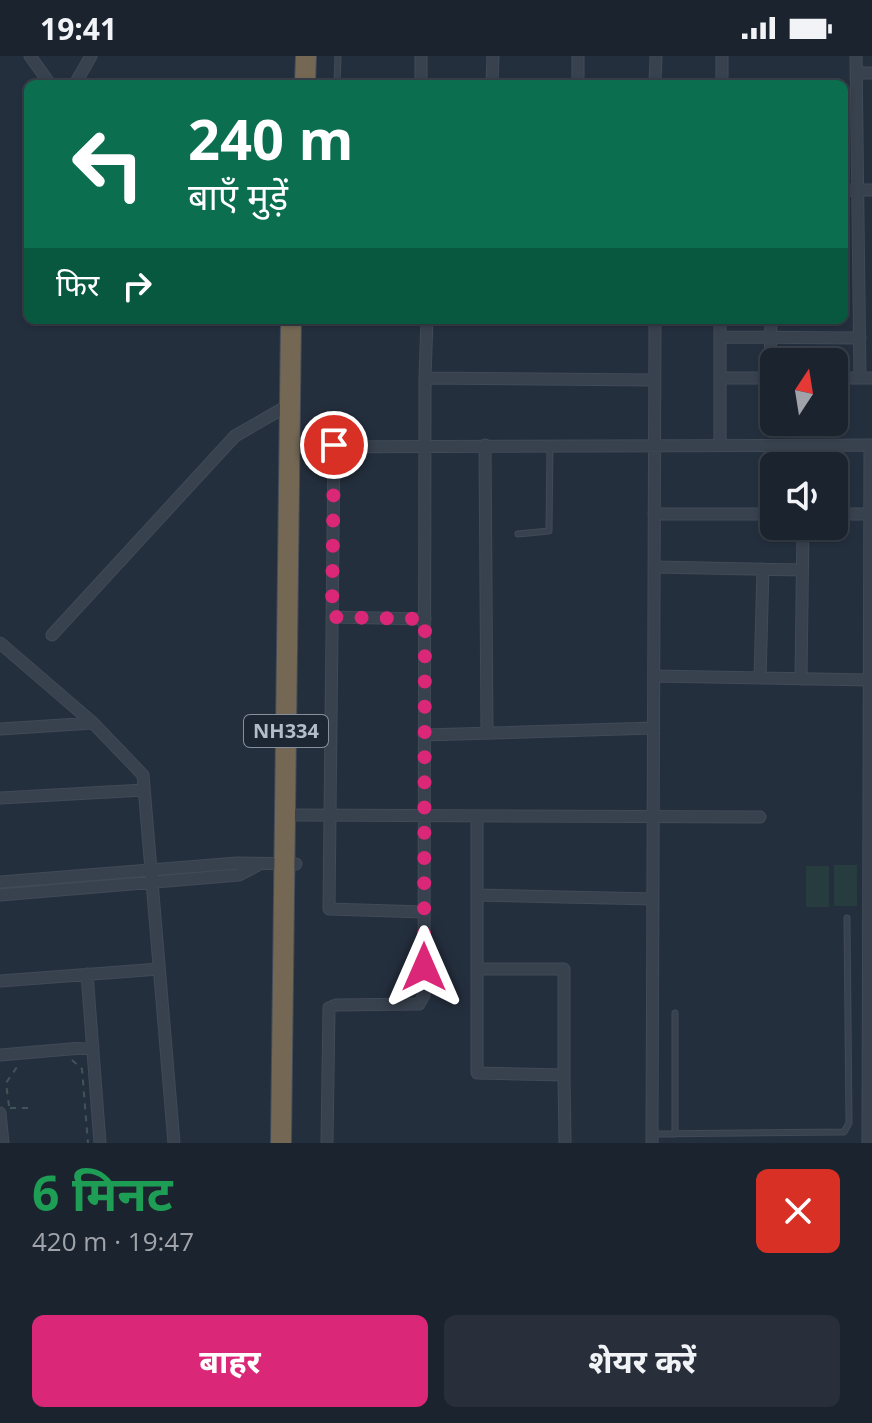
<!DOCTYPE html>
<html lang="hi">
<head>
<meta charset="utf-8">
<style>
	:root { --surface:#1b232e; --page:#282f3a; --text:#f1f3f6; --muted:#a0a4aa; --line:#39404a; --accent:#db2777 }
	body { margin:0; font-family:"Open Sans","Noto Sans Devanagari",sans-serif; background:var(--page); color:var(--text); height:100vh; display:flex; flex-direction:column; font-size:30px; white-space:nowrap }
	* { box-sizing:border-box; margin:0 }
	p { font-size:26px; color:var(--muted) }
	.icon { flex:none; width:44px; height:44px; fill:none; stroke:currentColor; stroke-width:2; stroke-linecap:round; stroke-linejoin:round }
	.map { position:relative; height:1087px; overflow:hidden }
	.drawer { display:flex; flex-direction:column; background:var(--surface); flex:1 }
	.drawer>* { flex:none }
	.banner { position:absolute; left:24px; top:24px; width:824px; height:244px; border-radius:12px; box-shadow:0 2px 6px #0004,0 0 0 2px var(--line); background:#0b6e4f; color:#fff; overflow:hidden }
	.needle { width:52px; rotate:12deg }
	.tools { position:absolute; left:760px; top:292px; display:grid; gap:16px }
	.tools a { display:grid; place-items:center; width:88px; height:88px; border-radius:12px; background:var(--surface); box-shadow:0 2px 6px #0004,0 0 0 2px var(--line); font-size:40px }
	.pin { position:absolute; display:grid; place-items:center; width:68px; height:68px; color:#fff; margin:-34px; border:4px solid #fff; border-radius:50%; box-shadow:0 2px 8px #0007 }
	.me { position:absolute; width:88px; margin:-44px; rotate:0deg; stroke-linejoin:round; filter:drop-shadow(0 0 6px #0008) }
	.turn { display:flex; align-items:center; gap:28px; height:168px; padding:0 32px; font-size:36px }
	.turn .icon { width:104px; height:104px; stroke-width:2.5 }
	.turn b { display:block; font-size:56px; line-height:68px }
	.then { display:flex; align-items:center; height:76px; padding:0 32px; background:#0003; gap:16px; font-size:30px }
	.round { display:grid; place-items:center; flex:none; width:84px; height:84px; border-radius:12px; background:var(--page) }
	.headline { display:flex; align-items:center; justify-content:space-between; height:136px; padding:0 32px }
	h1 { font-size:48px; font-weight:700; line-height:60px; color:#1e9e55 }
	.cta { display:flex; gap:16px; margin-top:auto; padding:16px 32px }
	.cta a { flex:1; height:92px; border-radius:12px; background:var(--accent); color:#fff; font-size:32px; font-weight:700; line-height:92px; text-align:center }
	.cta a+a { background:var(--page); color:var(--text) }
	.status { display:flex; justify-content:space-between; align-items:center; height:56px; padding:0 40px; background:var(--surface); direction:ltr }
	.status svg { height:22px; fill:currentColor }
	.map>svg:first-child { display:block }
	.green { fill:#263c3f }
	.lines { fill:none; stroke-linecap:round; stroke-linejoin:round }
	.lane-casing { stroke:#414a57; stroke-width:7 }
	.street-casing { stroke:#414a57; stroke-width:13 }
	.highway-casing { stroke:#434c59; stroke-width:22 }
	.path { stroke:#3f5557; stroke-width:2; stroke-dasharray:6 6; stroke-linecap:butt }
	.lane { stroke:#38414e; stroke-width:5 }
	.street { stroke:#38414e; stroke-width:11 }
	.highway { stroke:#746855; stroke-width:20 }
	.route { stroke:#db2777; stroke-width:14; stroke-dasharray:0 25.2 }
	.labels { text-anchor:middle; stroke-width:8; stroke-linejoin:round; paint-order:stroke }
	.shield { fill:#1d2633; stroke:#878f9c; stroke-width:2 }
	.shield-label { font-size:20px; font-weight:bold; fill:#b4bcc9 }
</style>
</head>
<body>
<div class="status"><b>19:41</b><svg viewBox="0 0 49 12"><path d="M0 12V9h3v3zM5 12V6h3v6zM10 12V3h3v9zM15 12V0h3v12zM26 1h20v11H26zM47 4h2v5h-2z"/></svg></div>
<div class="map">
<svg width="872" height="1087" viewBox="0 0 872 1087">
	<rect width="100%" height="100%" fill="#242f3e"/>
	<!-- green -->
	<path class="green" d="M834,809H857V850H834Z
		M806,810H829V851H806Z"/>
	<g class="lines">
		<!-- lane casing -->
		<g class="lane-casing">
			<path id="lane" d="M337,28L338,0
				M518,478L549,475L550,390
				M653,1078L844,1076L849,1067L847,862
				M675,1078V957"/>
		</g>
		<!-- street casing -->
		<g class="street-casing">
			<path id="street" d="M30,0L50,28
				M722,0V28
				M856,0L860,322
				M856,17H872
				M75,28L91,0
				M421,28V0
				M492,28L493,0
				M578,28V0
				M655,28L656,0
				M844,134H872
				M720,264V389
				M720,281L860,282
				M425,322L427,264
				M720,322H774
				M770,322L771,264
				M834,322H872
				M334,389L329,853L424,856
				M485,389L487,677
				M299,391L872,389
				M654,458H774
				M834,458H870
				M654,511L802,514
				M332,561L425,563
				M52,579L235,380L289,349
				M0,587L93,667L143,719L174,1087
				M654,620L869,624
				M760,622L763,513
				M801,623L803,470
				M0,673L93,667
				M424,679L654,672
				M0,742L144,734
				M296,759L760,761
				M477,760V1017L564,1019L565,1087
				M0,826L237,807L296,808
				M0,839L239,819L258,809
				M477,839L653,843
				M477,913H564V1019
				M87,918L100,1087
				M0,925L159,913
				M0,999L93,991
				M0,1057L3,1087
				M327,1087L329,952L336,949L419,948L424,939L425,322L655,324
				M652,1087L655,264
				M868,1087L870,389"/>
		</g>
		<!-- highway casing -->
		<g class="highway-casing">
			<path id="highway" d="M305,28L306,0
				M281,1087L291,264"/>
		</g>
		<!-- path -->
		<path class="path" d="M72,1004L82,1013L88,1087
			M9,1050L6,1027L19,1008
			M10,1052H28"/>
		<!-- lane -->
		<use href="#lane" class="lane"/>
		<!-- street -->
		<use href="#street" class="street"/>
		<!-- highway -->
		<use href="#highway" class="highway"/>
	</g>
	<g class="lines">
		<!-- route -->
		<path class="route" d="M334,389L332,561L425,563L424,911"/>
	</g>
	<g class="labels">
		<!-- shield labels -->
		<rect class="shield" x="244" y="659" width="84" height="32" rx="6"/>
		<g class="shield-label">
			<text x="286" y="682">NH334</text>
		</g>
	</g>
</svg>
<div class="tools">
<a><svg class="needle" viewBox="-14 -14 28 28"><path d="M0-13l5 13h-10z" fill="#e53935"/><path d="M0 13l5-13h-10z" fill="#a0a4aa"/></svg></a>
<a><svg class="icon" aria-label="sound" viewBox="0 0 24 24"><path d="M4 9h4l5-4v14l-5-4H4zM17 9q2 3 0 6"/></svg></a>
</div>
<div class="pin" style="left:334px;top:389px;background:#d93025"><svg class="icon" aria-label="arrive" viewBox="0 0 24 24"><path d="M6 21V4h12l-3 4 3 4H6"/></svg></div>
<svg class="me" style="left:424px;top:911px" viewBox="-20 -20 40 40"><path d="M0-17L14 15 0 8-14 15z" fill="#db2777" stroke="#fff" stroke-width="4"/></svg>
<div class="banner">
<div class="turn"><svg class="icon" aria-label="left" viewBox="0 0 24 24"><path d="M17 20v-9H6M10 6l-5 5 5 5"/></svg><div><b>240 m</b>बाएँ मुड़ें</div></div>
<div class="then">फिर<svg class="icon" aria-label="right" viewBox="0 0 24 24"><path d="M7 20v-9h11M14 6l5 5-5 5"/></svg></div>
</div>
</div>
<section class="drawer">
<div class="headline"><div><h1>6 मिनट</h1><p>420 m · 19:47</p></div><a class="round" style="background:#d93025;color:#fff"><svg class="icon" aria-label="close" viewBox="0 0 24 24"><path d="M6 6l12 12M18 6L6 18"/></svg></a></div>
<div class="cta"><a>बाहर</a><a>शेयर करें</a></div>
</section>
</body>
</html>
